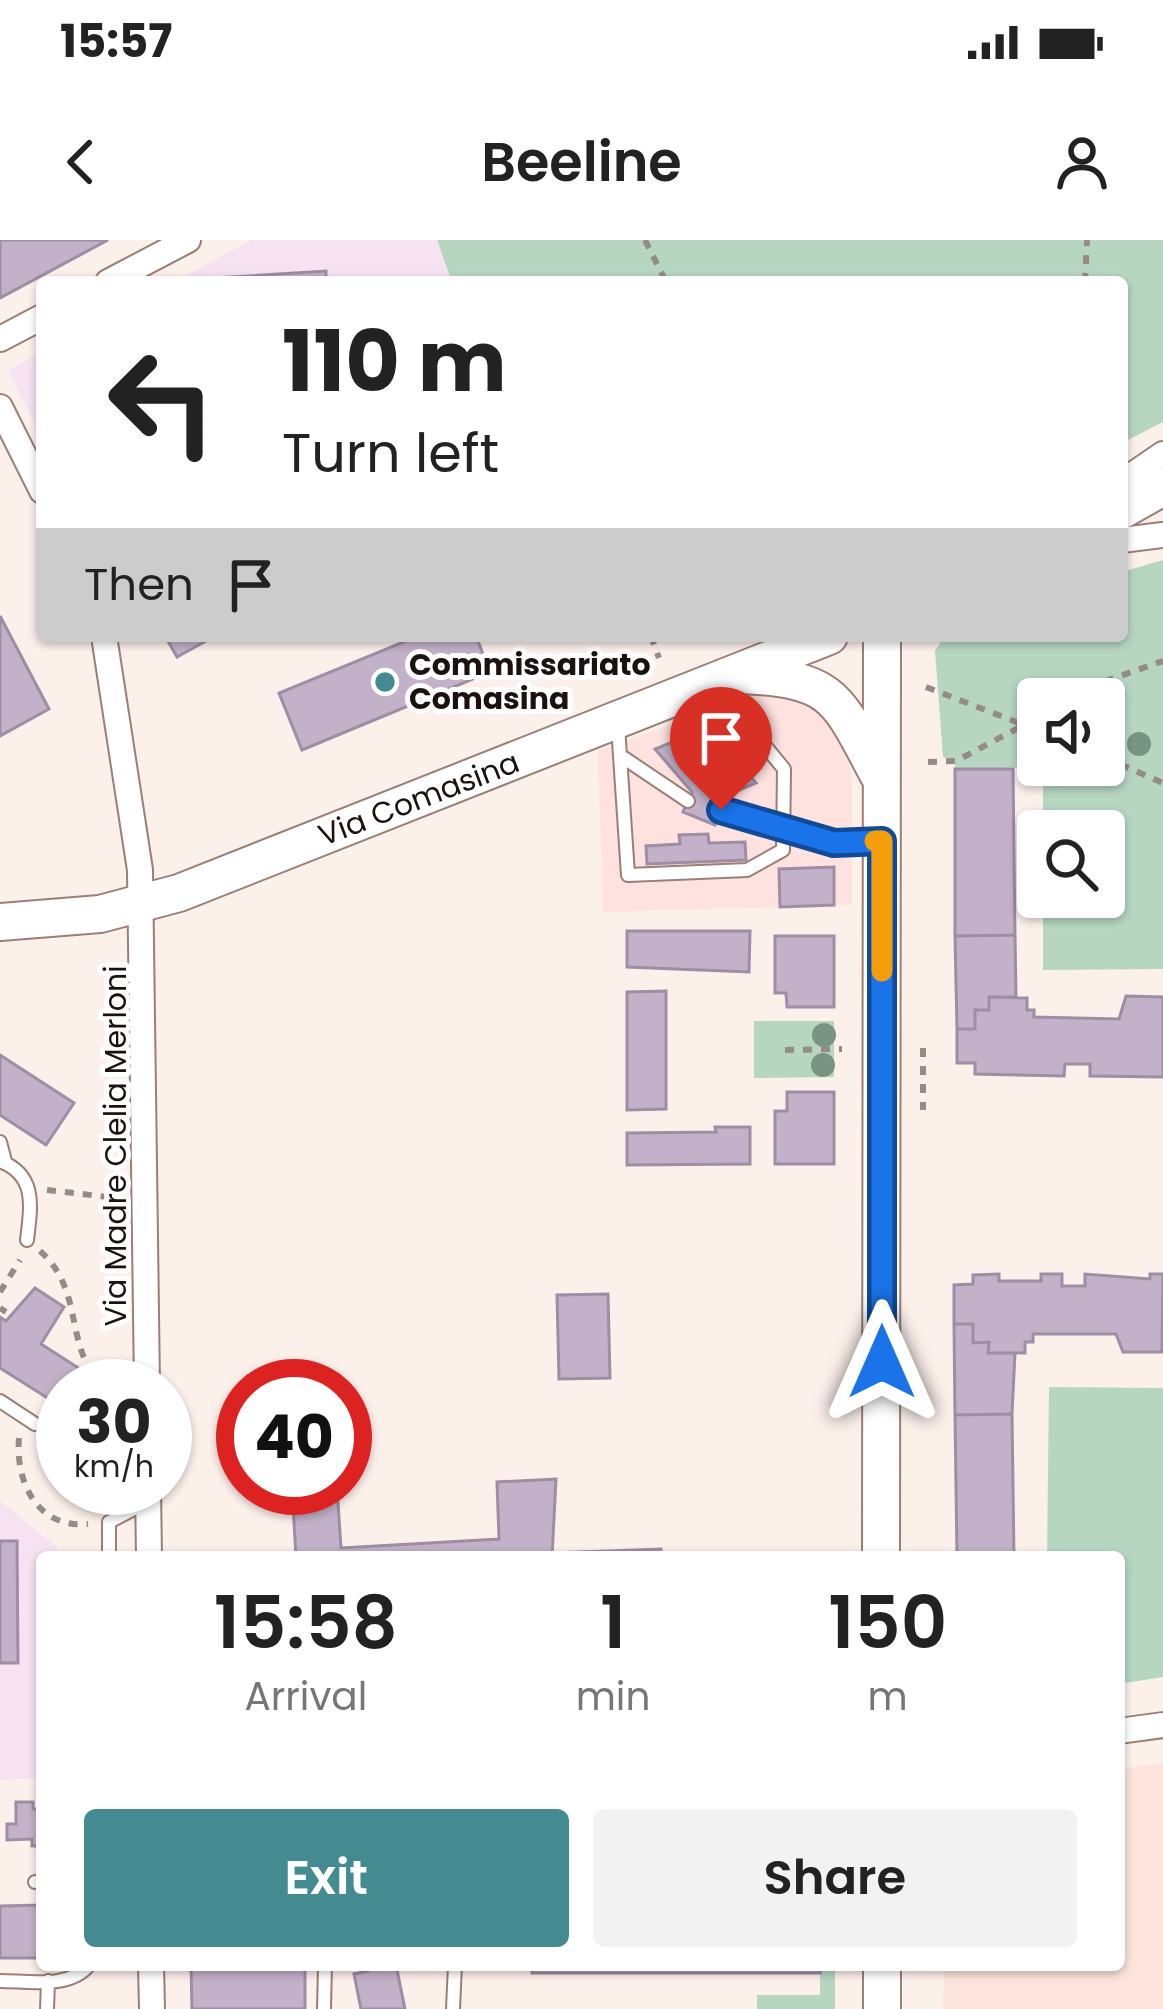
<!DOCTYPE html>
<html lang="en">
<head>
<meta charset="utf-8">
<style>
	:root { --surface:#fff; --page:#f2f2f2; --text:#222; --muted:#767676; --accent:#438b90 }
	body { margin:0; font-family:Poppins,sans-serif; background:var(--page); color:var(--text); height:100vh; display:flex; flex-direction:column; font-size:45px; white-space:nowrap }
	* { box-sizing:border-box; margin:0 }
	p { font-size:39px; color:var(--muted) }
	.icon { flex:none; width:66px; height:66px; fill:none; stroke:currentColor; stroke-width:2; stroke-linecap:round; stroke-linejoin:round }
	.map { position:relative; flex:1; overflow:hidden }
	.details { position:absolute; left:36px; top:1311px; width:1089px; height:420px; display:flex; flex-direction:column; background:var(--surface); border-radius:12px; box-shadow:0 3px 9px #0004 }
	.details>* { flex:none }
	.hud { position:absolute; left:36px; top:36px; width:1092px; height:366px; border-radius:12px; box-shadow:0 3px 9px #0004; background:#fff; color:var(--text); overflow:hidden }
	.controls { position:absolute; left:1017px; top:438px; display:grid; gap:24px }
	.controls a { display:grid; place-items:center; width:108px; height:108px; border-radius:12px; background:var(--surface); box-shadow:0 3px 9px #0004; font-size:60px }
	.speed { position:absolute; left:36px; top:1119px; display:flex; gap:24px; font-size:60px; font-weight:700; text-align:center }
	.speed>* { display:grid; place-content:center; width:156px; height:156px; border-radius:50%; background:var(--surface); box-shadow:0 3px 9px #0004; line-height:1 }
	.speed small { font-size:30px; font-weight:400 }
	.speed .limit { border:18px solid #d22; background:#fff; color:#111 }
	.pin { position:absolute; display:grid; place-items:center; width:102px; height:102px; color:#fff; margin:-123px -51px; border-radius:50% 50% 50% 0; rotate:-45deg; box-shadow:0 0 12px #0007 }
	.pin .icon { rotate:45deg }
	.me { position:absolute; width:132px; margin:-66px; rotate:0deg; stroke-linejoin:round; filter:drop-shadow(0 0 9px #0008) }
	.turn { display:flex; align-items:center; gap:42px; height:252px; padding:0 48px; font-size:54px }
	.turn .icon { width:156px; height:156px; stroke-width:2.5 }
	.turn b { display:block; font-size:84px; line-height:102px }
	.then { display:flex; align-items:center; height:114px; padding:0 48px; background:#0003; gap:24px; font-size:45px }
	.eta { display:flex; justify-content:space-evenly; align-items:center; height:204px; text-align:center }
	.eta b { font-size:72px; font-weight:600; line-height:84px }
	.cta { display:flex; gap:24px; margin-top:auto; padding:24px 48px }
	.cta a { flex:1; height:138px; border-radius:12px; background:var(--accent); color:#fff; font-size:48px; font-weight:600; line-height:138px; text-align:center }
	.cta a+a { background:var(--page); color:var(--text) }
	.status { display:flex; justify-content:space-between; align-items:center; height:84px; padding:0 60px; background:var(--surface); direction:ltr }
	.status svg { height:33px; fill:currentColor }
	header { display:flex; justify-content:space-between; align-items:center; height:156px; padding:0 48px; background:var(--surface); font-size:54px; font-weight:600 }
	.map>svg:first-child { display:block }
	.commercial { fill:#fde2e0 }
	.built { fill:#fce4dc }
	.education { fill:#f7e2f1 }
	.green { fill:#b6d6c2; fill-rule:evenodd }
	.building { fill:#c2b1c8; stroke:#9e8da3; stroke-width:3 }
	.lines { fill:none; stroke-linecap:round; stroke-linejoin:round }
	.lane-casing { stroke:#9b7f75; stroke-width:16 }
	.street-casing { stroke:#9b7f75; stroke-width:28 }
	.secondary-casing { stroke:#9b7f75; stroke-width:40 }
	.path { stroke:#958a86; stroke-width:6; stroke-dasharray:9 9; stroke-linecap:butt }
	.lane { stroke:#fff; stroke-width:12 }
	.street { stroke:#fff; stroke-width:24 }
	.secondary { stroke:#fff; stroke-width:36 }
	.tree { fill:#779582 }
	.route-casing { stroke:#114b97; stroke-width:30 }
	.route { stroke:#1a73e8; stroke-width:21 }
	.slow { stroke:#f59e0b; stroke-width:21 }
	.poi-dot { fill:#438b90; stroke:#fff; stroke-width:4.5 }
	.labels { text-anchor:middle; stroke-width:10; stroke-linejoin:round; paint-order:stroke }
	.poi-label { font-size:30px; font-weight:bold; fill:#1b110e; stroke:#fff; text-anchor:start }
	.street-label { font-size:30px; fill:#1b110e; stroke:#fff }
</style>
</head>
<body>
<div class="status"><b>15:57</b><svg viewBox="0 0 49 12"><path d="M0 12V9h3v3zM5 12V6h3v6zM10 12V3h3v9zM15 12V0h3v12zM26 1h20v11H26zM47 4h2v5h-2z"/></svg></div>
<header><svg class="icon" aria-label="back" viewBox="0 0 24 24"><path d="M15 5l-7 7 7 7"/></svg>Beeline<svg class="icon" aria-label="person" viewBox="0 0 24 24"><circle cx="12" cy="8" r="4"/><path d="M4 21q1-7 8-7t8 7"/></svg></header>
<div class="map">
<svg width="1163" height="1769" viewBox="0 0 1163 1769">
	<rect width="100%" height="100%" fill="#fcf0eb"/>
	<!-- commercial -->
	<path class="commercial" d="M762,451L812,457L843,500L852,539V665L603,672L598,511Z"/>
	<!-- built -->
	<path class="built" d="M1163,1523V1769H943L944,1725H1119V1529Z"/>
	<!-- education -->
	<path class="education" d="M252,0H437L452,42H173Z
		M42,112V199L8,130Z
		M0,1261L57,1307V1317H42V1538L0,1540Z"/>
	<!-- green -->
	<path class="green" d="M437,0H1163V182L1122,203V42H452Z
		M1163,320V729L1043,730V657H1104V591H1043V527L955,529V521L943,517L935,411L945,396H1122V332ZM1104,459V525H1038V459Z
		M754,781H834V837L754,838Z
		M1049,1147L1163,1148V1437L1119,1444V1317H1047Z
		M820,1725H835V1769H757V1755H820Z"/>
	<!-- building -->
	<path class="building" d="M0,0H108L0,58Z
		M326,31V42H216V38Z
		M0,376L49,469L0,496Z
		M165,396H215L177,417Z
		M418,396H476L490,432L302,510L279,453Z
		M709,487L756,543L727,555L715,585L683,572L692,552L655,509Z
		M955,529H1013L1015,695L955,696Z
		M708,594L709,603L745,602L746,620L647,624L646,606L680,604L679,595Z
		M834,627V665L780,667L779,629Z
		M627,691H750L749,732L627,727Z
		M1015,695L1016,757H989V770H975V789H957L955,696Z
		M775,696H834V767H787L786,753H775Z
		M666,751V869L627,870V752Z
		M1126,756L1163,757V837L1090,836V824H1065L1064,836L975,834V823H957V789H975V770H989V757L1027,758V770H1034V777L1119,779Z
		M0,815L74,863L46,905L0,875Z
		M787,852H834V924H775V871H787Z
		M715,887H750V924L627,925V893L716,892Z
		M999,1034V1041H1041V1034H1062V1046H1085V1034L1150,1039V1034H1163L1162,1112H1123L1116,1094H1033V1102H1025V1113H988L989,1102L973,1103V1084H954V1045L973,1044V1035Z
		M35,1048L64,1067L41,1104L80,1129L63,1146L57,1164L0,1128V1077L6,1081Z
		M608,1054L610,1138L559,1139L557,1055Z
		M954,1084H973V1103L989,1102L988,1113H1015L1012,1174L955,1175Z
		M1012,1174L1014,1317H957L955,1175Z
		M556,1239L552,1317H296L292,1248H337L341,1308L499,1299L497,1242Z
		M0,1301H17L18,1423H0Z
		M661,1309V1317H552V1313Z
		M16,1562H33V1569H42V1606H32V1599L7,1600V1584H16Z
		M42,1665V1718H0V1666Z
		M191,1725H305V1769H192Z
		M367,1725H396L405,1769H361L354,1734L368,1731Z
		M532,1725H820V1733H532Z"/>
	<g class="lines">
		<!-- lane casing -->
		<g class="lane-casing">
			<path id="lane" d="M618,486L628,635L747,630L783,610L784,529L743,479L729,441
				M624,518L688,561
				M721,570L834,603L877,601
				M0,902L5,921
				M0,921C37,935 31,966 27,1000
				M0,1161L35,1184
				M109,1317V1282L147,1262
				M35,1642H42
				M0,1741C28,1741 70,1749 89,1725
				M47,1769L48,1741
				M324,1769L325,1725
				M453,1769L455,1725"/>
		</g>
		<!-- street casing -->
		<g class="street-casing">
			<path id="street" d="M108,42L188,0
				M0,99L42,77
				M0,167L42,251
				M1122,242L1163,214
				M1122,300L1163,295
				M104,396L140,630L147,1146
				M148,1248L149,1317
				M1119,1491L1163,1485
				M151,1725L152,1769"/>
		</g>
		<!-- secondary casing -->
		<g class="secondary-casing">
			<path id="secondary" d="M1122,270L1163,247
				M742,435C834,439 837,457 878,534
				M0,682L100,674L179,653L829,396
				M881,1317L882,396
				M882,1725V1769"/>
		</g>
		<!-- path -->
		<path class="path" d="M645,0L666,42
			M1085,42L1087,0
			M40,306L42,310
			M651,396L659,418
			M926,447L1024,485L1038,474
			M1054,459L1163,421
			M1104,517L1163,543
			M928,522L956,521L1024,485L1038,489
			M923,808V870
			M785,810L842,809
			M47,950L117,958
			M40,1011C88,1053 61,1116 108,1146
			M0,1052L20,1020
			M0,1068L6,1072
			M19,1198C15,1244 39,1289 88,1284"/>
		<!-- lane -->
		<use href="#lane" class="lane"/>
		<!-- street -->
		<use href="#street" class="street"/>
		<!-- secondary -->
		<use href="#secondary" class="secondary"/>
	</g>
	<!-- trees -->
	<g class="tree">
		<circle cx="1139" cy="504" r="12"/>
		<circle cx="824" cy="795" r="12"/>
		<circle cx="823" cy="825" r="12"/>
	</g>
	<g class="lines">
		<!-- route casing -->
		<g class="route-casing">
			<path id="route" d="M721,570L834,603L882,601V1122"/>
		</g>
		<!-- route -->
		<use href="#route" class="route"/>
		<!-- slow -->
		<path class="slow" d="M875,601H882V731"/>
	</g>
	<!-- markers -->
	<circle class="poi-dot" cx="385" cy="442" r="12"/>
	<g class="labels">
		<!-- poi labels -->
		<g class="poi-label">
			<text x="409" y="435">Commissariato<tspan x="409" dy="34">Comasina</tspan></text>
		</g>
		<!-- street labels -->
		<g class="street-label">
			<text transform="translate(419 559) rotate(-21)" y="10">Via Comasina</text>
			<text transform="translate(116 906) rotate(-90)" y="10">Via Madre Clelia Merloni</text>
		</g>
	</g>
</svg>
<div class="controls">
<a><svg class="icon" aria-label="sound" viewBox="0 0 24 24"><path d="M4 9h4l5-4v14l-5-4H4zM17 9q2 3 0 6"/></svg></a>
<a><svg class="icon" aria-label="search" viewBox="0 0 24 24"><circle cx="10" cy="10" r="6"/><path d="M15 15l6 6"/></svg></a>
</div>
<div class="speed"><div>30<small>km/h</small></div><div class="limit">40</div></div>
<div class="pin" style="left:721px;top:570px;background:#d93025"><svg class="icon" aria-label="arrive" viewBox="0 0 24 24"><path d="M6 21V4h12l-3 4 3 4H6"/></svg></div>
<svg class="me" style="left:882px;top:1122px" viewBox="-20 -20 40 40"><path d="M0-17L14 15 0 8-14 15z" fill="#1a73e8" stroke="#fff" stroke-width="4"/></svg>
<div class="hud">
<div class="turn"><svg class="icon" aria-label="left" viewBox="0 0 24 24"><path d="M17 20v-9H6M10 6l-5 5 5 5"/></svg><div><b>110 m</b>Turn left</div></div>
<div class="then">Then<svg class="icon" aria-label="arrive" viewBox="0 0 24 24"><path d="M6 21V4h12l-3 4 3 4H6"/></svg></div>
</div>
<section class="details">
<div class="eta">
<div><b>15:58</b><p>Arrival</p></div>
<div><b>1</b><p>min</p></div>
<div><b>150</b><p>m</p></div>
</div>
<div class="cta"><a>Exit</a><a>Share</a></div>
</section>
</div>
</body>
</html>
